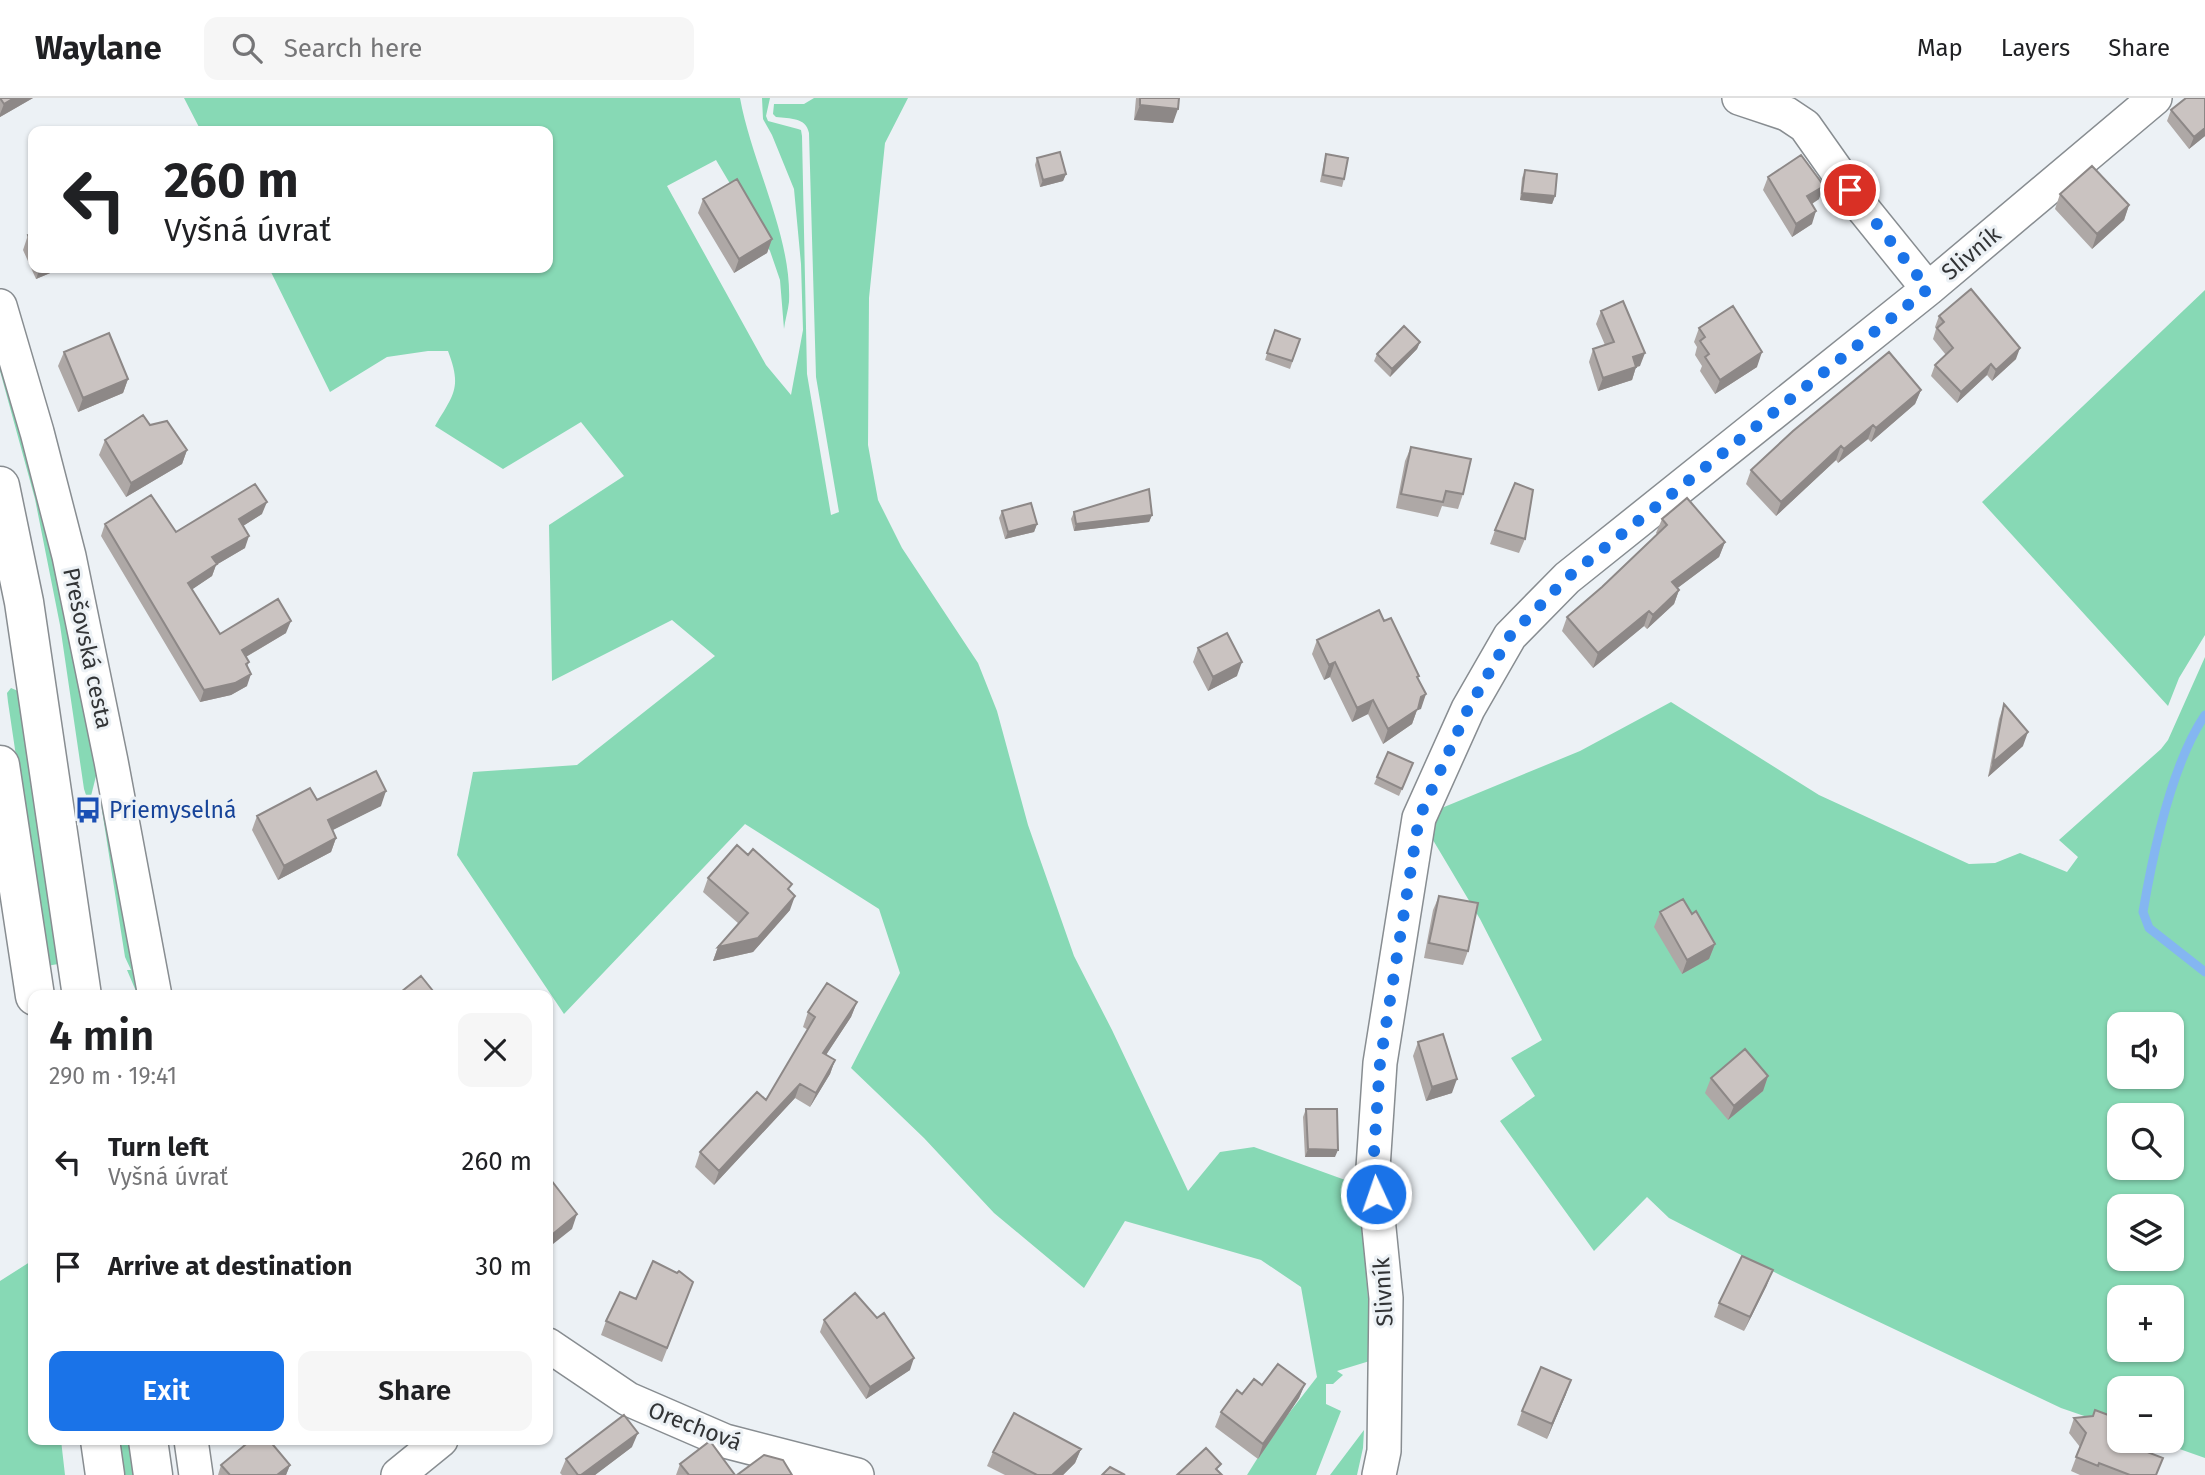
<!DOCTYPE html>
<html lang="en">
<head>
<meta charset="utf-8">
<style>
	:root { --surface:#fff; --page:#f6f6f6; --text:#202124; --muted:#757577; --line:#e0e0e0; --accent:#1a73e8 }
	body { margin:0; font-family:"Fira Sans",sans-serif; background:var(--page); color:var(--text); height:100vh; display:flex; flex-direction:column; font-size:26px; white-space:nowrap }
	* { box-sizing:border-box; margin:0 }
	p { font-size:23px; color:var(--muted) }
	.icon { flex:none; width:38px; height:38px; fill:none; stroke:currentColor; stroke-width:2; stroke-linecap:round; stroke-linejoin:round }
	.map { position:relative; flex:1; overflow:hidden }
	.sheet { position:absolute; left:28px; top:892px; width:525px; height:455px; display:flex; flex-direction:column; background:var(--surface); border-radius:14px; box-shadow:0 2px 5px #0004 }
	.sheet>* { flex:none }
	.banner { position:absolute; left:28px; top:28px; width:525px; height:147px; border-radius:14px; box-shadow:0 2px 5px #0004; background:#fff; color:var(--text); overflow:hidden }
	.buttons { position:absolute; left:2107px; top:914px; display:grid; gap:14px }
	.buttons a { display:grid; place-items:center; width:77px; height:77px; border-radius:14px; background:var(--surface); box-shadow:0 2px 5px #0004; font-size:35px }
	.pin { position:absolute; display:grid; place-items:center; width:60px; height:60px; color:#fff; margin:-30px; border:4px solid #fff; border-radius:50%; box-shadow:0 2px 7px #0007 }
	.me { position:absolute; width:77px; margin:-38px; rotate:357deg; stroke-linejoin:round; filter:drop-shadow(0 0 5px #0008) }
	.turn { display:flex; align-items:center; gap:24px; height:147px; padding:0 21px; font-size:32px }
	.turn .icon { width:91px; height:91px; stroke-width:2.5 }
	.turn b { display:block; font-size:49px; line-height:60px }
	.round { display:grid; place-items:center; flex:none; width:74px; height:74px; border-radius:14px; background:var(--page) }
	.overview { display:flex; align-items:center; justify-content:space-between; height:119px; padding:0 21px }
	h1 { font-size:42px; font-weight:600; line-height:52px }
	.button { display:flex; gap:14px; margin-top:auto; padding:14px 21px }
	.button a { flex:1; height:80px; border-radius:14px; background:var(--accent); color:#fff; font-size:28px; font-weight:600; line-height:80px; text-align:center }
	.button a+a { background:var(--page); color:var(--text) }
	ul { padding:0; list-style:none }
	li { display:flex; align-items:center; gap:21px; height:105px; padding:0 21px }
	li div { flex:1 }
	li b { display:block; font-size:26px }
	li em { font-style:normal }
	header { display:flex; align-items:center; gap:42px; box-sizing:border-box; height:98px; padding:0 35px; background:var(--surface); border-bottom:2px solid var(--line) }
	header strong { font-size:33px }
	nav { display:flex; gap:38px; margin-inline-start:auto; font-size:24px }
	.search { width:490px; height:63px; background:var(--page); display:flex; align-items:center; gap:18px; box-sizing:border-box; padding:0 24px; border-radius:14px; color:var(--muted); font-size:26px }
	.map>svg:first-child { display:block }
	.green { fill:#87d9b5; fill-rule:evenodd }
	.lines { fill:none; stroke-linecap:round; stroke-linejoin:round }
	.stream { stroke:#84b6f1; stroke-width:9 }
	.minor-casing { stroke:#888d91; stroke-width:36 }
	.trunk-casing { stroke:#888d91; stroke-width:41 }
	.minor { stroke:#fff; stroke-width:33 }
	.trunk { stroke:#fff; stroke-width:38 }
	.wall { fill:#aea8a6 }
	.shaded-wall { fill:#8d8887 }
	.building { fill:#cac3c1; stroke:#8d8887; stroke-width:2 }
	.route { stroke:#1a73e8; stroke-width:12; stroke-dasharray:0 21.6 }
	.labels { text-anchor:middle; stroke-width:6; stroke-linejoin:round; paint-order:stroke }
	.street-label { font-size:23px; fill:#323436; stroke:#ecf1f5 }
	.transit-label { font-size:23px; fill:#164399; stroke:#ecf1f5; text-anchor:start }
</style>
</head>
<body>
<header>
<strong>Waylane</strong>
<div class="search"><svg class="icon" aria-label="search" viewBox="0 0 24 24"><circle cx="10" cy="10" r="6"/><path d="M15 15l6 6"/></svg>Search here</div>
<nav><a>Map</a><a>Layers</a><a>Share</a></nav>
</header>
<div class="map">
<svg width="2205" height="1377" viewBox="0 0 2205 1377">
	<rect width="100%" height="100%" fill="#ecf1f5"/>
	<!-- green -->
	<path class="green" d="M184,0H740C752,66 792,138 789,204C788,213 785,222 784,231L780,182L770,153L716,62L667,88L766,267L791,297L803,232L801,166L794,91L772,37L763,21L762,0H770L766,18L768,23L798,31L801,32L802,38L807,276L831,417L839,414L816,279L809,35C806,19 790,21 776,19L773,16L774,6H804L814,0H908L885,45L869,200L868,347L878,402L902,450L978,565L997,613L1028,727L1074,858L1112,932L1188,1093L1220,1054L1254,1049L1359,1087L1373,1262L1337,1273L1343,1277L1333,1286H1326V1306L1341,1313L1316,1377H1247L1272,1337L1317,1279L1301,1189L1261,1162L1125,1123L1084,1190L994,1115L924,1040L851,970L900,875L879,811L745,726L564,916L457,757L473,674L577,667L715,558L672,522L552,583L549,427L624,378L581,324L503,371L435,328C454,296 462,290 448,253H428L387,259L330,294L269,170H548V33H201Z
		M2205,192V537L2179,580L2168,608L1982,404Z
		M0,238L21,312L99,666L89,706L84,691L60,527L35,401L0,273Z
		M2205,559V1360L2154,1342H2172V1290H2119V1330L2061,1310L1782,1178L1669,1120L1647,1099L1594,1153L1500,1023L1535,998L1511,960L1542,942L1480,821L1427,732L1432,714L1580,653L1671,604L1819,697L1969,766L1995,765L2020,755L2067,774L2078,759L2059,742L2161,651L2168,642ZM2119,926H2172V978H2119ZM2119,1017H2172V1069H2119ZM2119,1108H2172V1160H2119ZM2119,1199H2172V1251H2119Z
		M11,590L18,593L58,866L47,868L8,604L7,595Z
		M105,690L138,898L127,872H131L125,859L101,706Z
		M33,1162V1342H61L65,1377H0V1183Z
		M1364,1332L1363,1350L1357,1377H1330Z
		M116,1342H129L135,1377H121Z"/>
	<g class="lines">
		<!-- stream -->
		<path class="stream" d="M2205,617C2171,667 2153,755 2143,814L2149,830L2205,874"/>
		<!-- minor casing -->
		<g class="minor-casing">
			<path id="minor" d="M1739,0L1787,16L1805,28L1865,113L1928,191
				M0,208L37,334L69,458L111,663L155,898
				M548,1247L628,1301L725,1343L857,1377
				M191,1342L196,1377
				M398,1377L441,1342
				M1379,1377L1384,1353L1386,1200L1373,1070L1380,965L1419,720L1468,611L1510,538L1567,480L1928,191L2155,0"/>
		</g>
		<!-- trunk casing -->
		<g class="trunk-casing">
			<path id="trunk" d="M0,388L24,504L82,898
				M0,667L35,898
				M100,1342L105,1377
				M148,1342L153,1377"/>
		</g>
		<!-- minor -->
		<use href="#minor" class="minor"/>
		<!-- trunk -->
		<use href="#trunk" class="trunk"/>
	</g>
	<!-- wall -->
	<path class="wall" d="M0,0H33L0,19Z
		M1136,0H1179L1173,25L1134,22Z
		M2171,12L2205,38L2189,51L2167,23Z
		M1326,56L1344,81L1342,89L1320,84L1324,63Z
		M1037,60L1066,76L1063,83L1040,89L1035,67Z
		M1525,72L1555,98L1552,106L1520,102L1522,80Z
		M1768,79L1819,101L1812,106V126L1792,139L1763,92Z
		M2060,96L2129,107L2124,122L2092,151L2055,111Z
		M703,101L772,141L767,155L734,175L698,115Z
		M33,135V170H62L36,181L23,152L28,137Z
		M1601,213L1640,268L1636,269L1632,282L1598,293L1589,264L1593,251L1605,247L1596,226Z
		M1939,218L2016,261L1992,283L1987,277L1957,305L1931,278L1935,267L1946,257L1933,241L1936,231L1935,229Z
		M1699,230L1757,269L1715,296L1700,273L1702,268L1695,257L1697,249L1694,244Z
		M1275,232L1300,241L1290,271L1265,262Z
		M1420,244L1417,251L1390,279L1374,263L1377,256Z
		M64,254L128,281L123,295L78,314L58,268Z
		M1921,292L1915,306L1871,344L1868,341L1838,365L1836,362L1776,418L1746,386L1751,372Z
		M150,327L187,352L182,366L126,399L99,357L105,342Z
		M1411,349L1463,396L1458,411L1442,408L1438,419L1396,410L1405,363Z
		M1002,413L1037,426L1034,434L1005,441L999,420Z
		M1074,414L1152,417L1149,424L1074,433L1071,421Z
		M262,416L243,428L245,450L216,467L212,478L192,491L220,536L286,535L246,559L249,564L247,569V588L231,597L200,604L101,438L105,426L176,434Z
		M1662,421L1725,444L1719,459L1677,490L1679,492L1674,506L1647,531L1644,528L1593,570L1562,533L1567,519L1602,489L1657,436L1656,435Z
		M1495,432L1525,441L1519,455L1490,446Z
		M1384,523L1419,578L1418,581L1421,611L1417,612L1412,626L1383,646L1368,616L1352,624L1330,579L1324,582L1312,556L1317,542Z
		M1198,550L1237,578L1208,593L1193,564Z
		M2004,606L2023,648L1988,679L1999,621Z
		M1413,665L1399,698L1374,686L1377,679Z
		M317,702L381,708L332,732L336,740L331,754L278,782L252,732L257,718Z
		M708,780L790,793V812L753,854L713,863L718,849L739,826L703,794Z
		M1439,798L1468,853L1463,867L1424,860L1433,812Z
		M1660,814L1692,816L1715,846L1709,861L1682,876L1654,829Z
		M857,904L851,919L826,957L835,962L830,976L810,1009L795,1000L714,1087L695,1069L700,1054L766,1002L808,932L803,929L808,914Z
		M1418,944L1452,995L1426,1003L1413,958Z
		M1768,978L1763,993L1728,1022L1705,995L1711,980Z
		M1306,1011L1335,1059H1305L1303,1019Z
		M1767,1187L1744,1233L1714,1219L1719,1205Z
		M688,1198L662,1264L601,1237L606,1223L636,1201Z
		M824,1222L910,1272L866,1301L820,1234Z
		M1305,1286L1299,1300L1258,1361L1215,1329L1221,1314L1242,1296L1262,1287Z
		M1566,1296L1547,1341L1517,1327L1522,1313Z
		M2074,1320L2134,1349L2157,1377H2080L2071,1373L2080,1349L2069,1335Z
		M632,1349L595,1377H562L560,1375L566,1361Z
		M1081,1351L1075,1365L1063,1377H1005L987,1368L993,1354Z
		M680,1366L735,1377H676Z
		M221,1367H290L286,1377H218Z"/>
	<!-- shaded-wall -->
	<path class="shaded-wall" d="M14,0H33L0,19V16L4,6Z
		M1140,7L1178,11L1173,25L1134,22Z
		M2205,30V38L2189,51L2194,39Z
		M1066,76L1063,83L1040,89L1043,82Z
		M1824,88L1819,101L1802,112L1807,98Z
		M1522,95L1555,98L1552,106L1520,102Z
		M2129,107L2124,122L2092,151L2097,136Z
		M1816,113L1812,126L1792,139L1796,126Z
		M772,141L767,155L734,175L739,161Z
		M40,170H62L36,181Z
		M1420,244L1417,251L1390,279L1392,271Z
		M2020,250L2016,261L1992,283L1996,272Z
		M1762,254L1757,269L1715,296L1720,282Z
		M1645,255L1640,268L1636,269L1632,282L1598,293L1603,280L1633,259Z
		M1991,266L1987,277L1957,305L1961,294Z
		M128,281L123,295L78,314L83,300Z
		M1921,292L1915,306L1871,344L1876,330Z
		M1873,327L1868,341L1838,365L1844,351Z
		M1841,348L1836,362L1776,418L1781,404Z
		M187,352L182,366L126,399L131,385Z
		M267,404L262,416L235,433L239,421Z
		M1152,417L1149,424L1074,433L1076,426Z
		M1037,426L1034,434L1005,441L1008,434Z
		M249,438L245,450L216,467L212,478L184,497L188,485L212,459Z
		M1725,444L1719,459L1667,498L1672,484Z
		M1679,492L1674,506L1647,531L1653,517Z
		M1649,513L1644,528L1593,570L1598,555Z
		M291,523L286,535L237,564L242,552Z
		M1242,564L1237,578L1208,593L1213,579Z
		M1335,564L1330,579L1324,582L1329,567Z
		M251,576L247,588L231,597L200,604L204,592Z
		M1426,596L1421,611L1417,612L1412,626L1383,646L1388,631L1421,599Z
		M1373,602L1368,616L1352,624L1357,610Z
		M2028,634L2023,648L1988,679L1993,664Z
		M386,693L381,708L323,737L328,722Z
		M336,740L331,754L278,782L284,768Z
		M795,798L790,812L753,854L713,863L718,849Z
		M1715,846L1709,861L1682,876L1687,862Z
		M857,904L851,919L818,969L823,955Z
		M835,962L830,976L810,1009L816,995Z
		M1768,978L1763,993L1728,1022L1734,1008Z
		M1457,981L1452,995L1426,1003L1432,989Z
		M800,986L795,1000L714,1087L719,1073Z
		M1308,1051L1338,1052L1335,1059H1305Z
		M577,1116L572,1131L548,1150V1140Z
		M1773,1172L1767,1187L1744,1233L1750,1219Z
		M914,1260L910,1272L866,1301L870,1289Z
		M1571,1282L1566,1296L1547,1341L1552,1326Z
		M1305,1286L1299,1300L1258,1361L1263,1346Z
		M638,1335L632,1349L595,1377H581Z
		M1081,1351L1075,1365L1063,1377H1052Z
		M290,1367L286,1377H277Z"/>
	<!-- building -->
	<path class="building" d="M0,0H14L4,6Z
		M1140,0H1179L1178,11L1140,7Z
		M2186,0H2205V30L2194,39L2171,12Z
		M1060,54L1066,76L1043,82L1037,60Z
		M1326,56L1348,60L1344,81L1323,77Z
		M1801,57L1824,88L1807,98L1816,113L1796,126L1768,79Z
		M2092,68L2129,107L2097,136L2060,96Z
		M1525,72L1557,76L1555,98L1522,95Z
		M737,81L772,141L739,161L703,101Z
		M33,135V149L28,137Z
		M1971,191L2020,250L1996,272L1991,266L1961,294L1935,267L1953,250L1937,230L1944,224L1939,218Z
		M1623,203L1645,255L1633,259L1636,269L1603,280L1593,251L1614,244L1601,213Z
		M1733,208L1762,254L1720,282L1705,259L1709,256L1700,243L1705,239L1699,230Z
		M1404,228L1420,244L1392,271L1377,256Z
		M1275,232L1300,241L1292,263L1267,255Z
		M109,235L128,281L83,300L64,254Z
		M1889,254L1921,292L1876,330L1873,327L1844,351L1841,348L1781,404L1751,372L1793,333Z
		M143,317L150,327L167,323L187,352L131,385L105,342Z
		M1411,349L1471,361L1463,396L1446,393L1443,404L1401,396Z
		M1515,385L1533,392L1525,441L1495,432Z
		M255,386L267,404L239,421L249,438L212,459L217,466L188,485L220,536L278,501L291,523L242,552L249,564L246,566L251,576L235,585L204,592L105,426L151,397L176,434Z
		M1149,391L1152,417L1076,426L1074,414Z
		M1687,400L1725,444L1672,484L1679,492L1653,517L1649,513L1598,555L1567,519L1602,489L1667,427L1662,421Z
		M1031,405L1037,426L1008,434L1002,413Z
		M1379,512L1384,523L1391,520L1419,578L1417,579L1426,596L1421,599L1418,611L1388,631L1373,602L1357,610L1335,564L1329,567L1317,542Z
		M1227,535L1242,564L1213,579L1198,550Z
		M2004,606L2028,634L1993,664Z
		M1388,654L1413,665L1402,691L1377,679Z
		M376,673L386,693L328,722L336,740L284,768L257,718L310,690L317,702Z
		M737,747L748,757L753,751L792,786L788,791L795,798L758,840L718,849L748,815L708,780Z
		M1439,798L1478,805L1468,853L1429,845Z
		M1683,801L1692,816L1696,813L1715,846L1687,862L1660,814Z
		M421,878L437,898H396Z
		M827,885L857,904L823,955L835,962L816,995L800,986L719,1073L700,1054L757,994L766,1002L815,919L808,914Z
		M1443,936L1457,981L1432,989L1418,944Z
		M1745,951L1768,978L1734,1008L1711,980Z
		M1306,1011H1337L1338,1052L1308,1051Z
		M548,1078L577,1116L548,1140Z
		M1742,1158L1773,1172L1750,1219L1719,1205Z
		M653,1163L677,1175L679,1173L693,1184L667,1250L606,1223L620,1194L636,1201Z
		M855,1195L877,1220L884,1215L914,1260L870,1289L824,1222Z
		M1278,1266L1305,1286L1263,1346L1221,1314L1237,1292L1242,1296L1254,1281L1262,1287Z
		M1541,1269L1571,1282L1552,1326L1522,1313Z
		M2095,1312L2119,1321V1342H2136L2134,1349L2163,1360L2156,1377H2130L2099,1365L2098,1368L2076,1359L2086,1335L2074,1320L2093,1318Z
		M1014,1315L1081,1351L1052,1377H1037L993,1354Z
		M624,1317L638,1335L581,1377H578L566,1361Z
		M251,1342H269L290,1367L277,1377H230L221,1367Z
		M710,1343L735,1377H689L680,1366Z
		M1206,1350L1221,1366L1216,1371L1222,1377H1177Z
		M764,1357L783,1362L792,1377H737Z
		M1110,1369L1125,1377H1102Z"/>
	<g class="lines">
		<!-- route -->
		<path class="route" d="M1376,1096L1373,1070L1380,965L1419,720L1468,611L1510,538L1567,480L1928,191L1850,92"/>
	</g>
	<!-- icons -->
	<defs>
		<g id="bus-bare" transform="scale(2.1)"><path d="M-5-6H5V4H4V6H2V4H-2V6H-4V4H-5ZM-3.5-4V0h7V-4ZM-3.5 1.2v1.5H-2V1.2ZM2 1.2v1.5H3.5V1.2Z" fill="#1a4fb4" stroke="#ecf1f5" stroke-width="2.5" paint-order="stroke"/></g>
	</defs>
	<g fill-rule="evenodd">
		<use href="#bus-bare" x="88" y="712"/>
	</g>
	<g class="labels">
		<!-- street labels -->
		<g class="street-label">
			<text transform="translate(1971 155) rotate(-40)" y="8">Slivník</text>
			<text transform="translate(88 550) rotate(78)" y="8">Prešovská cesta</text>
			<text transform="translate(1383 1194) rotate(-93)" y="8">Slivník</text>
			<text transform="translate(695 1328) rotate(21)" y="8">Orechová</text>
		</g>
		<!-- transit labels -->
		<g class="transit-label">
			<text x="109" y="720">Priemyselná</text>
		</g>
	</g>
</svg>
<div class="buttons">
<a><svg class="icon" aria-label="sound" viewBox="0 0 24 24"><path d="M4 9h4l5-4v14l-5-4H4zM17 9q2 3 0 6"/></svg></a>
<a><svg class="icon" aria-label="search" viewBox="0 0 24 24"><circle cx="10" cy="10" r="6"/><path d="M15 15l6 6"/></svg></a>
<a><svg class="icon" aria-label="layers" viewBox="0 0 24 24"><path d="M12 4l9 5-9 5-9-5zM3 14l9 5 9-5"/></svg></a>
<a>+</a>
<a>−</a>
</div>
<div class="pin" style="left:1850px;top:92px;background:#d93025"><svg class="icon" aria-label="arrive" viewBox="0 0 24 24"><path d="M6 21V4h12l-3 4 3 4H6"/></svg></div>
<svg class="me" style="left:1376px;top:1096px" viewBox="-20 -20 40 40"><circle r="17" fill="#1a73e8" stroke="#fff" stroke-width="3"/><path d="M0-11L8 9 0 5-8 9z" fill="#fff"/></svg>
<div class="banner">
<div class="turn"><svg class="icon" aria-label="left" viewBox="0 0 24 24"><path d="M17 20v-9H6M10 6l-5 5 5 5"/></svg><div><b>260 m</b>Vyšná úvrať</div></div>
</div>
<section class="sheet">
<div class="overview"><div><h1>4 min</h1><p>290 m · 19:41</p></div><a class="round"><svg class="icon" aria-label="close" viewBox="0 0 24 24"><path d="M6 6l12 12M18 6L6 18"/></svg></a></div>
<ul>
<li><svg class="icon" aria-label="left" viewBox="0 0 24 24"><path d="M17 20v-9H6M10 6l-5 5 5 5"/></svg><div><b>Turn left</b><p>Vyšná úvrať</p></div><em>260 m</em></li>
<li><svg class="icon" aria-label="arrive" viewBox="0 0 24 24"><path d="M6 21V4h12l-3 4 3 4H6"/></svg><div><b>Arrive at destination</b></div><em>30 m</em></li>
</ul>
<div class="button"><a>Exit</a><a>Share</a></div>
</section>
</div>
</body>
</html>
